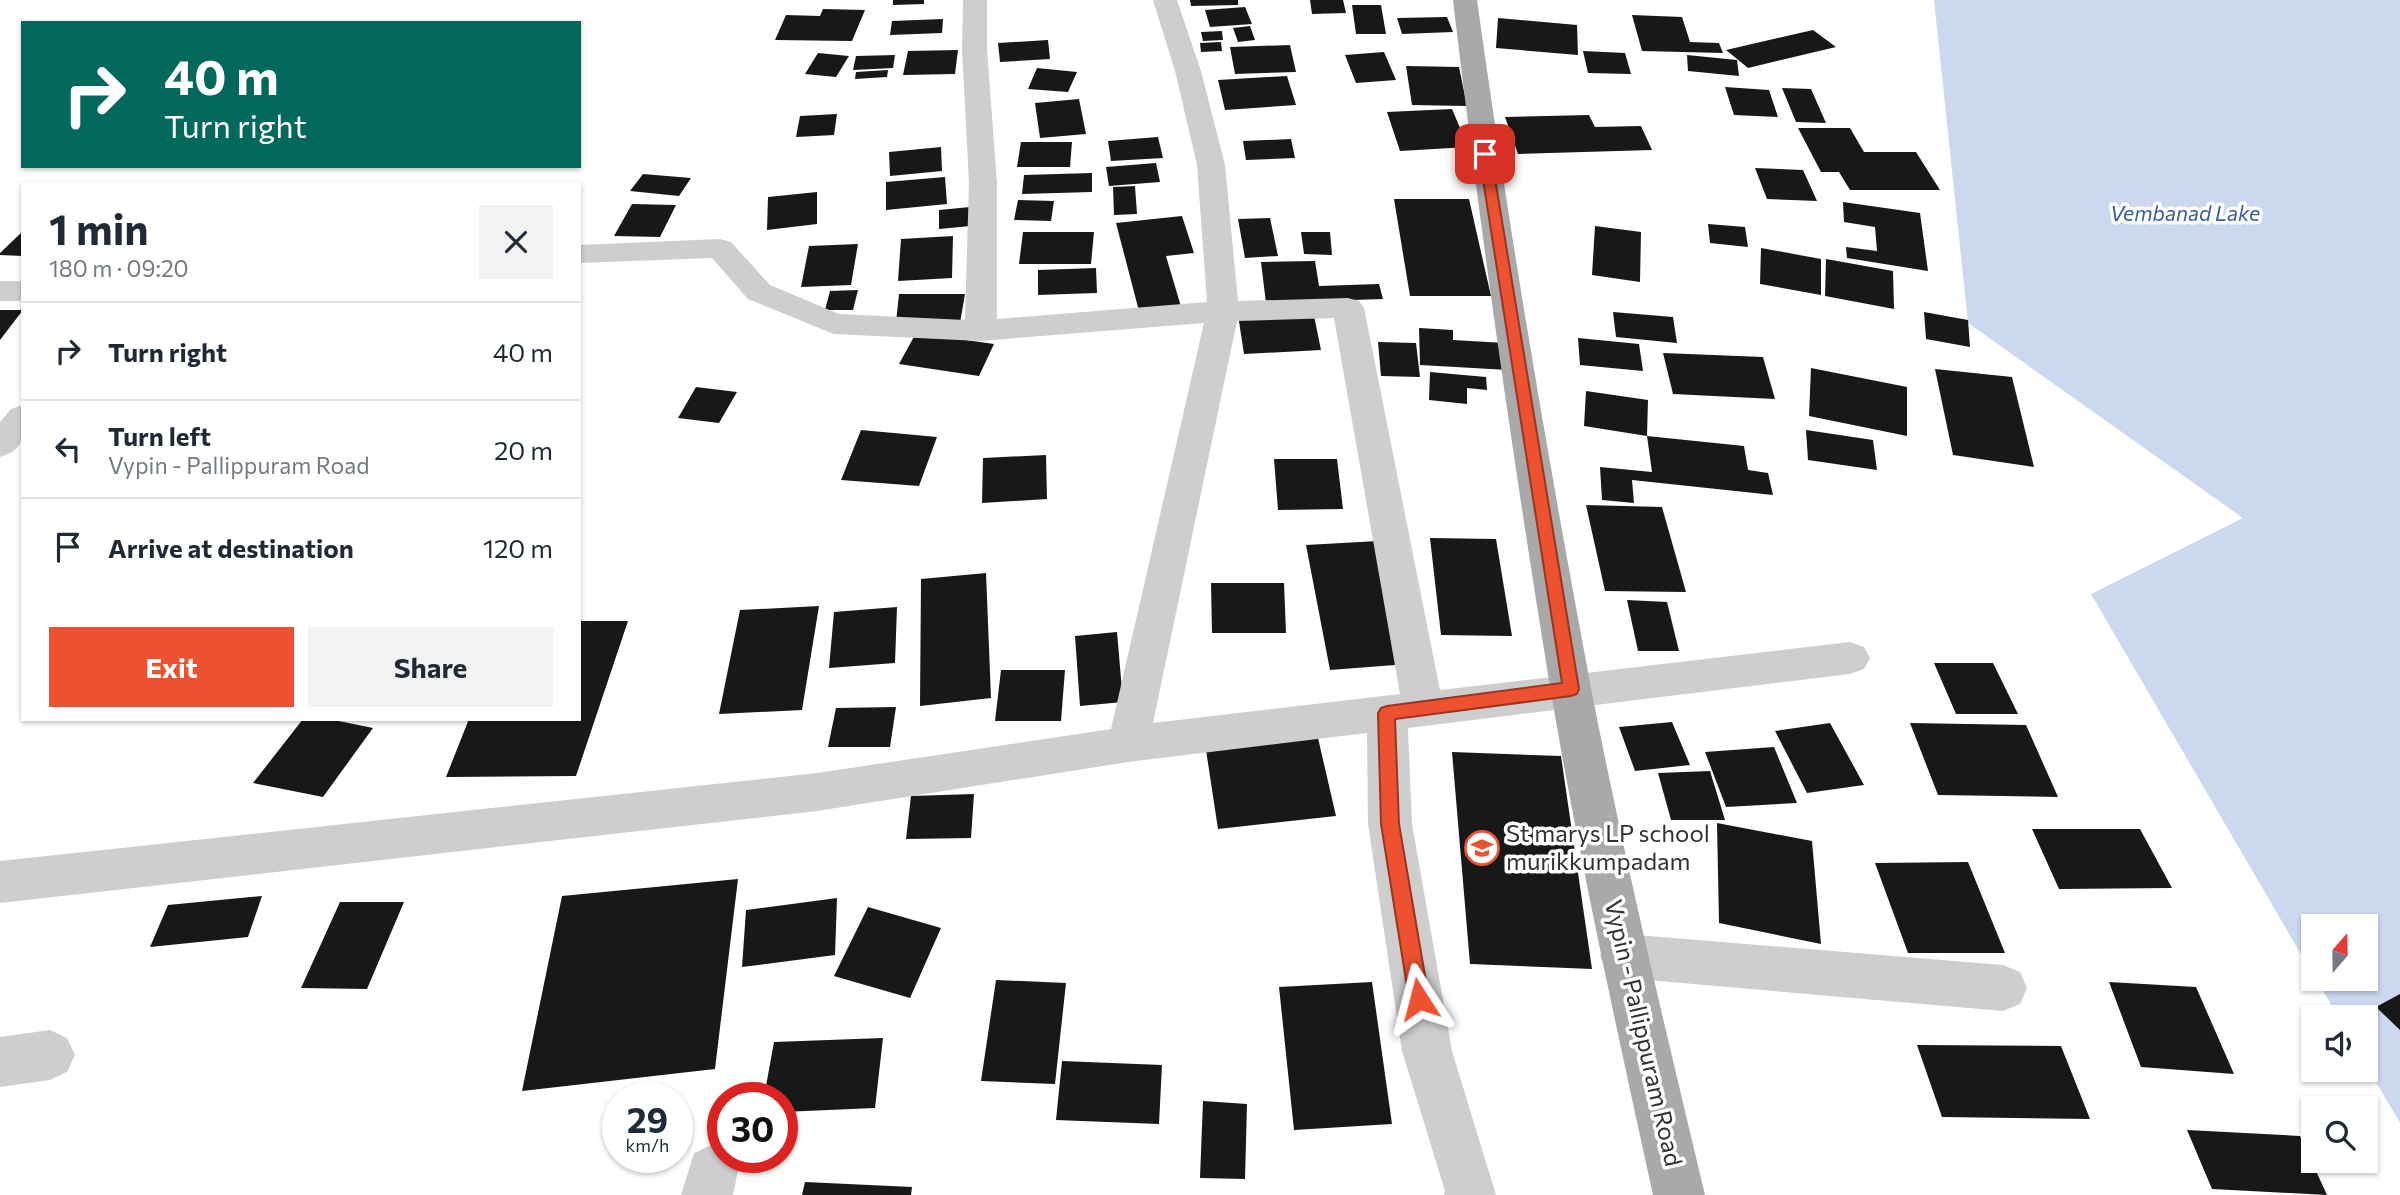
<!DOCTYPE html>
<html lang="en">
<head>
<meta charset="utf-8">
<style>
	:root { --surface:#fff; --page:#f2f2f3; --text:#1f2937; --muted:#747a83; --line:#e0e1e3; --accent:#ed512f }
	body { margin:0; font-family:Commissioner,sans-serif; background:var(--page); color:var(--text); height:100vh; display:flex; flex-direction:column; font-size:26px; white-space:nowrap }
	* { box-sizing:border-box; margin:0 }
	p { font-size:23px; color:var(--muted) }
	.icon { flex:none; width:38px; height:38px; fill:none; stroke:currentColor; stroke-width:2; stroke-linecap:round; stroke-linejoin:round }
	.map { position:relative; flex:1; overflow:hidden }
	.side { position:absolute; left:21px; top:182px; width:560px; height:539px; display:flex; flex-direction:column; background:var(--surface); border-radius:0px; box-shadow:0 2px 5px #0004 }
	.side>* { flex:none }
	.hud { position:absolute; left:21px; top:21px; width:560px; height:147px; border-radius:0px; box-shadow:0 2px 5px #0004; background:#00695c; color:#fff; overflow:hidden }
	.needle { width:46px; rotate:20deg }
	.buttons { position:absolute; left:2301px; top:914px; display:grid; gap:14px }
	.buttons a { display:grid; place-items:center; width:77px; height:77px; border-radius:0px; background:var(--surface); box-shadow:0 2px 5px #0004; font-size:35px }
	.speed { position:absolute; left:602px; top:1082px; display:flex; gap:14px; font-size:35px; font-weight:700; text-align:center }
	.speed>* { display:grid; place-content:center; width:91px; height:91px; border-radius:50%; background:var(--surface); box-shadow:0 2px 5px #0004; line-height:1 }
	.speed small { font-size:18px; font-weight:400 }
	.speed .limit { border:10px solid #d22; background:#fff; color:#111 }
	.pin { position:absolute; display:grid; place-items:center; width:60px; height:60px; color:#fff; margin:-30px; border-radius:14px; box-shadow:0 4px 10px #0006 }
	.me { position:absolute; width:77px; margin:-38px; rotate:351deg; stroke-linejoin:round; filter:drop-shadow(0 0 5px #0008) }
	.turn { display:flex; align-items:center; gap:24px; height:147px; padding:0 28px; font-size:32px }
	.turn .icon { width:91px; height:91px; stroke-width:2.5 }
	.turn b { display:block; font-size:49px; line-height:60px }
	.round { display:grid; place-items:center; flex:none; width:74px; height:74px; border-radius:0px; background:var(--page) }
	.summary { display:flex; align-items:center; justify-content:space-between; height:119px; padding:0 28px }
	h1 { font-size:42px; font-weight:700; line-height:52px }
	.primary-button { display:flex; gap:14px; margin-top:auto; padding:14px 28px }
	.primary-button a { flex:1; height:80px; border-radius:0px; background:var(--accent); color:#fff; font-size:28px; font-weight:700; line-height:80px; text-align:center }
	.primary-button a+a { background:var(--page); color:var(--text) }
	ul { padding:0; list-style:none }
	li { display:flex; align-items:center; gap:21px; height:98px; padding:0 28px; border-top:2px solid var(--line) }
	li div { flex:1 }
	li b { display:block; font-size:26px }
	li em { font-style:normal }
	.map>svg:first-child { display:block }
	.water { fill:#cbd8ef }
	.building { fill:#181818 }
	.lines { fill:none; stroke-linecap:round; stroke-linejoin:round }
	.minor { fill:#cecece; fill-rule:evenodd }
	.primary { fill:#a9a9a9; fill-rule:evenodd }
	.route { fill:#ed512f; stroke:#9a351f; stroke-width:2 }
	.labels { text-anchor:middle; stroke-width:7; stroke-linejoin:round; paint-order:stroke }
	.far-water-label { font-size:21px; font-style:italic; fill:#3a5c98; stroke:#fff }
	.poi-label { font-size:24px; fill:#313131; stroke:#fff; text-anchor:start }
	.street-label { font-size:24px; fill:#313131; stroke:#fff }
</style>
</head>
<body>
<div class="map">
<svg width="2400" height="1195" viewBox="0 0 2400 1195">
	<rect width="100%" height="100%" fill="#fff"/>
	<!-- water -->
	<path class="water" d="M1934,0H2400V1123L2366,1065V1017H2338L2316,978H2366V926H2314L2313,975L2091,594L2243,518L1968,323Z"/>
	<!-- building -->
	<path class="building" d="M893,0H924V4L893,5Z
		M1190,0H1238V5L1191,6Z
		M1310,0H1343L1346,13L1312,14Z
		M1352,5H1381L1386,34H1356Z
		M1245,7L1252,24L1210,27L1205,10Z
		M823,9L865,10L852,41L775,40L786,15L820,16Z
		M1632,15L1682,17L1690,42L1719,43L1723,53L1642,51Z
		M1447,17L1453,32L1402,34L1397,18Z
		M1498,18L1577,25L1578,55L1496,48Z
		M943,19L942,33L890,35L892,21Z
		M1250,26L1255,40L1238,42L1233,28Z
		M1813,30L1836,47L1748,68L1726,50Z
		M1222,31L1223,40L1203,41L1201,32Z
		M1048,40L1050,59L1000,62L998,43Z
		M1221,42L1222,51L1201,52L1200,43Z
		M1290,45L1296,72L1235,74L1230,47Z
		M958,50L955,74L903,75L908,51Z
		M1583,51L1625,53L1631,74L1588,73Z
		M1384,52L1396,80L1356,83L1345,55Z
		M818,53L849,56L836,77L805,74Z
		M895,55L893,68L853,70L856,56Z
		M1687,55L1737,60L1739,76L1688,71Z
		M1406,66L1459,67L1467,106L1412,105Z
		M1037,68L1077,72L1068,92L1028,89Z
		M888,70L887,77L855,79L856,72Z
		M1287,76L1296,105L1225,110L1218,80Z
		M1725,87L1769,90L1778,117L1734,115Z
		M1782,88L1811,89L1826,123L1796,122Z
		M1079,99L1086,134L1040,138L1035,103Z
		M1452,109L1468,147L1400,151L1387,112Z
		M837,114L834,135L796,137L800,116Z
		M1589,115L1595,127L1641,126L1652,150L1518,154L1505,117Z
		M1798,128H1850L1864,152H1916L1940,190H1850L1839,172H1821Z
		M1158,137L1163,158L1111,161L1108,141Z
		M1291,139L1295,158L1246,160L1243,141Z
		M1021,142H1072L1070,167H1017Z
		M941,147L942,171L890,176L889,152Z
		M1156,163L1160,182L1109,186L1106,167Z
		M1755,168L1803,170L1817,201L1767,199Z
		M1092,173V192L1022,194L1024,175Z
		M643,174L691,178L679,196L630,191Z
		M945,177L947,204L886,210V182Z
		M1135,186L1137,214L1114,215L1113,187Z
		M817,192V224L767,230L768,197Z
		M1394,199H1469L1491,296H1410Z
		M1018,200L1054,201L1051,221L1014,220Z
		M1843,202L1920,213L1928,271L1847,258L1846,247L1877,251L1875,227L1844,222Z
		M632,204L676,205L660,237L614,236Z
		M970,207L971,226L939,229V210Z
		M1182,216L1194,253L1166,256L1182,310L1140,315L1116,223Z
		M1270,218L1278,256L1245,258L1238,219Z
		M1708,224L1745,227L1748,247L1710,243Z
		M1595,226L1641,232L1640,282L1592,275Z
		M23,231V256L0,255V253Z
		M1023,232H1094L1091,264H1019Z
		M1301,232H1330L1332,255L1304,254Z
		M953,236L952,278L898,281L901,239Z
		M858,244L851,285L801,287L809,246Z
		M1761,248L1821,259V295L1760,284Z
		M1826,259L1893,271L1894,309L1825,296Z
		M1315,261L1319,286L1379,284L1383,299L1266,303L1261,262Z
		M1096,268L1097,293L1038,295V270Z
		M858,290L853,310H825L830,291Z
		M899,294H965L960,323L896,322Z
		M0,310H23L0,340Z
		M1313,311L1321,350L1244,354L1238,315Z
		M1613,312L1673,317L1677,343L1616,337Z
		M1924,312L1968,320L1970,347L1926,339Z
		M1419,328L1453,330V340L1505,343L1508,370L1420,365Z
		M916,333L994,344L979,376L899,364Z
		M1578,338L1639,344L1643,371L1580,365Z
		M1378,342L1416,343L1420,377L1381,376Z
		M1663,353L1763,357L1775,399L1673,394Z
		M1811,368L1907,387V436L1809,416Z
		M1935,369L2012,377L2034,467L1953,455Z
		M1430,372L1486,377L1487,390L1467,388V404L1429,400Z
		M696,387L737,392L719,423L678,418Z
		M1586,391L1648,400L1647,436L1584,426Z
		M861,430L937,437L919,486L841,480Z
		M1806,430L1873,440L1877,470L1808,460Z
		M1647,436L1744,446L1748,470L1768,473L1773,495L1632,480L1634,503L1602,500L1600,467L1652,472Z
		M1046,455L1047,499L982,503L983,458Z
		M1274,459H1337L1343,509L1278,510Z
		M1586,505L1662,507L1686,592L1605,591Z
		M1430,538L1496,539L1512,636L1441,635Z
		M1378,541L1408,664L1330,670L1306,545Z
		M986,573L991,698L920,706L921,579Z
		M1211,583H1284L1286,633H1212Z
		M1627,600L1667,602L1679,651H1638Z
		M819,606L802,710L719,714L740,610Z
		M897,607L895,663L829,668L834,612Z
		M579,621H628L576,776L446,777L469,719H579Z
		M1117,632L1123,702L1080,706L1075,636Z
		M1934,663H1993L2018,714H1956Z
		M1001,670H1065L1061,721H995Z
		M896,707L890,747H828L836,708Z
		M303,719H329L373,728L323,797L253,783Z
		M1672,722L1690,765L1635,771L1619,727Z
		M1830,723L1864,785L1807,793L1775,731Z
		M1910,723L2026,725L2058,797L1938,795Z
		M1318,738L1336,816L1218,829L1206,750Z
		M1774,747L1797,803L1726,807L1705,752Z
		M1452,752L1561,756L1592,969L1470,964Z
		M1710,771L1725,820H1671L1658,773Z
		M974,794L971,838L906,839L911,796Z
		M1717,823L1812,841L1821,944L1719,923Z
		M2032,829H2140L2172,888L2059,889Z
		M1968,862L2005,953H1908L1875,863Z
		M738,879L715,1069L522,1091L562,896Z
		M262,896L248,937L150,947L168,905Z
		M837,898L835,955L742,967L746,910Z
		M340,902H404L367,989L301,988Z
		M868,907L941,928L910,998L834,976Z
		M996,980L1066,983L1055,1084L981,1081Z
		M1372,982L1392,1124L1294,1130L1279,987Z
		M2109,982L2196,987L2234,1074L2141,1067Z
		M2400,994V1030L2376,1007Z
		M883,1038L875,1108L782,1112V1097H764L774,1042Z
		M1917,1045L2061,1046L2090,1119L1942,1117Z
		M1062,1061L1162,1065L1159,1124L1056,1120Z
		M1203,1101L1247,1104L1245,1179L1200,1178Z
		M2187,1130L2300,1136L2327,1195L2212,1189Z
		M805,1182L912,1187L911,1195H802Z"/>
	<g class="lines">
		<!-- minor -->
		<path class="minor" d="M963,0H987V50L997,183V319L1207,302L1197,165L1175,71L1153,0H1177L1201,71L1225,165L1238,301L1348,298L1359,301L1364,308L1440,690L1850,642L1864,647L1870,658L1864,669L1850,674L1408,728L1412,824L1452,1051L1496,1195H1444L1445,1191L1402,1051L1368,824L1367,733L1128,762L817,811L0,903V861L817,773L1111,729L1204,323L980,341L834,334L748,299L712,258L579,263V245L720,239L731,242L770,285L839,314L965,320L969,183L962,50ZM1334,318L1400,694L1153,723L1237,321Z
			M0,281H23V301H0Z
			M23,405C23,430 29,449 0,457V422L11,409Z
			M1624,934L2003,965L2020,972L2027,988L2020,1004L2003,1011L1624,978L1607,972L1600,956L1607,940Z
			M50,1030L67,1038L75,1055L67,1072L50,1080L0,1087V1037Z
			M712,1145L723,1149V1157H732L738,1171L733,1195H681L694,1153Z"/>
		<!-- primary -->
		<path class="primary" d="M1453,0H1477C1509,230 1548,460 1591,688C1624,858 1665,1027 1705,1195H1653C1616,1026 1579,858 1550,687C1513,459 1480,230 1453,0Z"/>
	</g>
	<!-- route -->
	<path class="route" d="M1485,151L1491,154L1579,689L1577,694L1571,696L1395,719L1399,824L1429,999L1426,1006L1419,1009L1412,1006L1409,999L1381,824L1378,713L1381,708L1387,706L1562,683L1479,154Z"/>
	<!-- icons -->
	<defs>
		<g id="school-ring" transform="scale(1.75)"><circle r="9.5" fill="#fff" stroke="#ed512f" stroke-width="1.5"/><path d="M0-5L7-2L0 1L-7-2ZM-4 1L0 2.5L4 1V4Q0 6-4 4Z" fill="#ed512f"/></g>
	</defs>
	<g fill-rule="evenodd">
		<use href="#school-ring" x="1482" y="848"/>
	</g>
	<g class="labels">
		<!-- far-water labels -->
		<g class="far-water-label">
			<text x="2185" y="221">Vembanad Lake</text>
		</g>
		<!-- poi labels -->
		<g class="poi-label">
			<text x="1506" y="842">St marys LP school<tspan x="1506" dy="28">murikkumpadam</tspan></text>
		</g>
		<!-- street labels -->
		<g class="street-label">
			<text transform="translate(1643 1033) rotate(77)" y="8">Vypin - Pallippuram Road</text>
		</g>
	</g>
</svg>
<div class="buttons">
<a><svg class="needle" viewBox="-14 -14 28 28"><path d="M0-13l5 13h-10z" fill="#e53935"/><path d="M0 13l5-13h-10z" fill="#747a83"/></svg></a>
<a><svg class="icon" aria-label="sound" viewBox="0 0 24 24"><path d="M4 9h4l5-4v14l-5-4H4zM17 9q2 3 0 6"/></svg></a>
<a><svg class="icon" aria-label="search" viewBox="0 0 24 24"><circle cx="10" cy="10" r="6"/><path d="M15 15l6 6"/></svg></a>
</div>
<div class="speed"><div>29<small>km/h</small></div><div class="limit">30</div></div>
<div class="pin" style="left:1485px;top:154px;background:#d93025"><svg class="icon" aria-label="arrive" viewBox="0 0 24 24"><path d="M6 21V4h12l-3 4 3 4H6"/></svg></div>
<svg class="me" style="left:1419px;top:999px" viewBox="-20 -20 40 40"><path d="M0-17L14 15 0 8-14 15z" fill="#ed512f" stroke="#fff" stroke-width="4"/></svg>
<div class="hud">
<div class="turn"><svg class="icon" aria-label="right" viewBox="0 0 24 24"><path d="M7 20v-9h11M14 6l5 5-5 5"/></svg><div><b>40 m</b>Turn right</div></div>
</div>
<section class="side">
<div class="summary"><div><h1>1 min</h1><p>180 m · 09:20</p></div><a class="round"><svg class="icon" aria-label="close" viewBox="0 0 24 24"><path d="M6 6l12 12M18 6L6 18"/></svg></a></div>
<ul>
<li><svg class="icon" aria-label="right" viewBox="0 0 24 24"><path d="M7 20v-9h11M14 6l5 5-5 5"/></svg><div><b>Turn right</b></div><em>40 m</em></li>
<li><svg class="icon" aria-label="left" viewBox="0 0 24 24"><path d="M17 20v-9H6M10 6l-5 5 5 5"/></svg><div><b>Turn left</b><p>Vypin - Pallippuram Road</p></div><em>20 m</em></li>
<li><svg class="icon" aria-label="arrive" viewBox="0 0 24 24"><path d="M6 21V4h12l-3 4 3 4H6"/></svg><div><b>Arrive at destination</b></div><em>120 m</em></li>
</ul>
<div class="primary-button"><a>Exit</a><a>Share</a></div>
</section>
</div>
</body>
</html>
